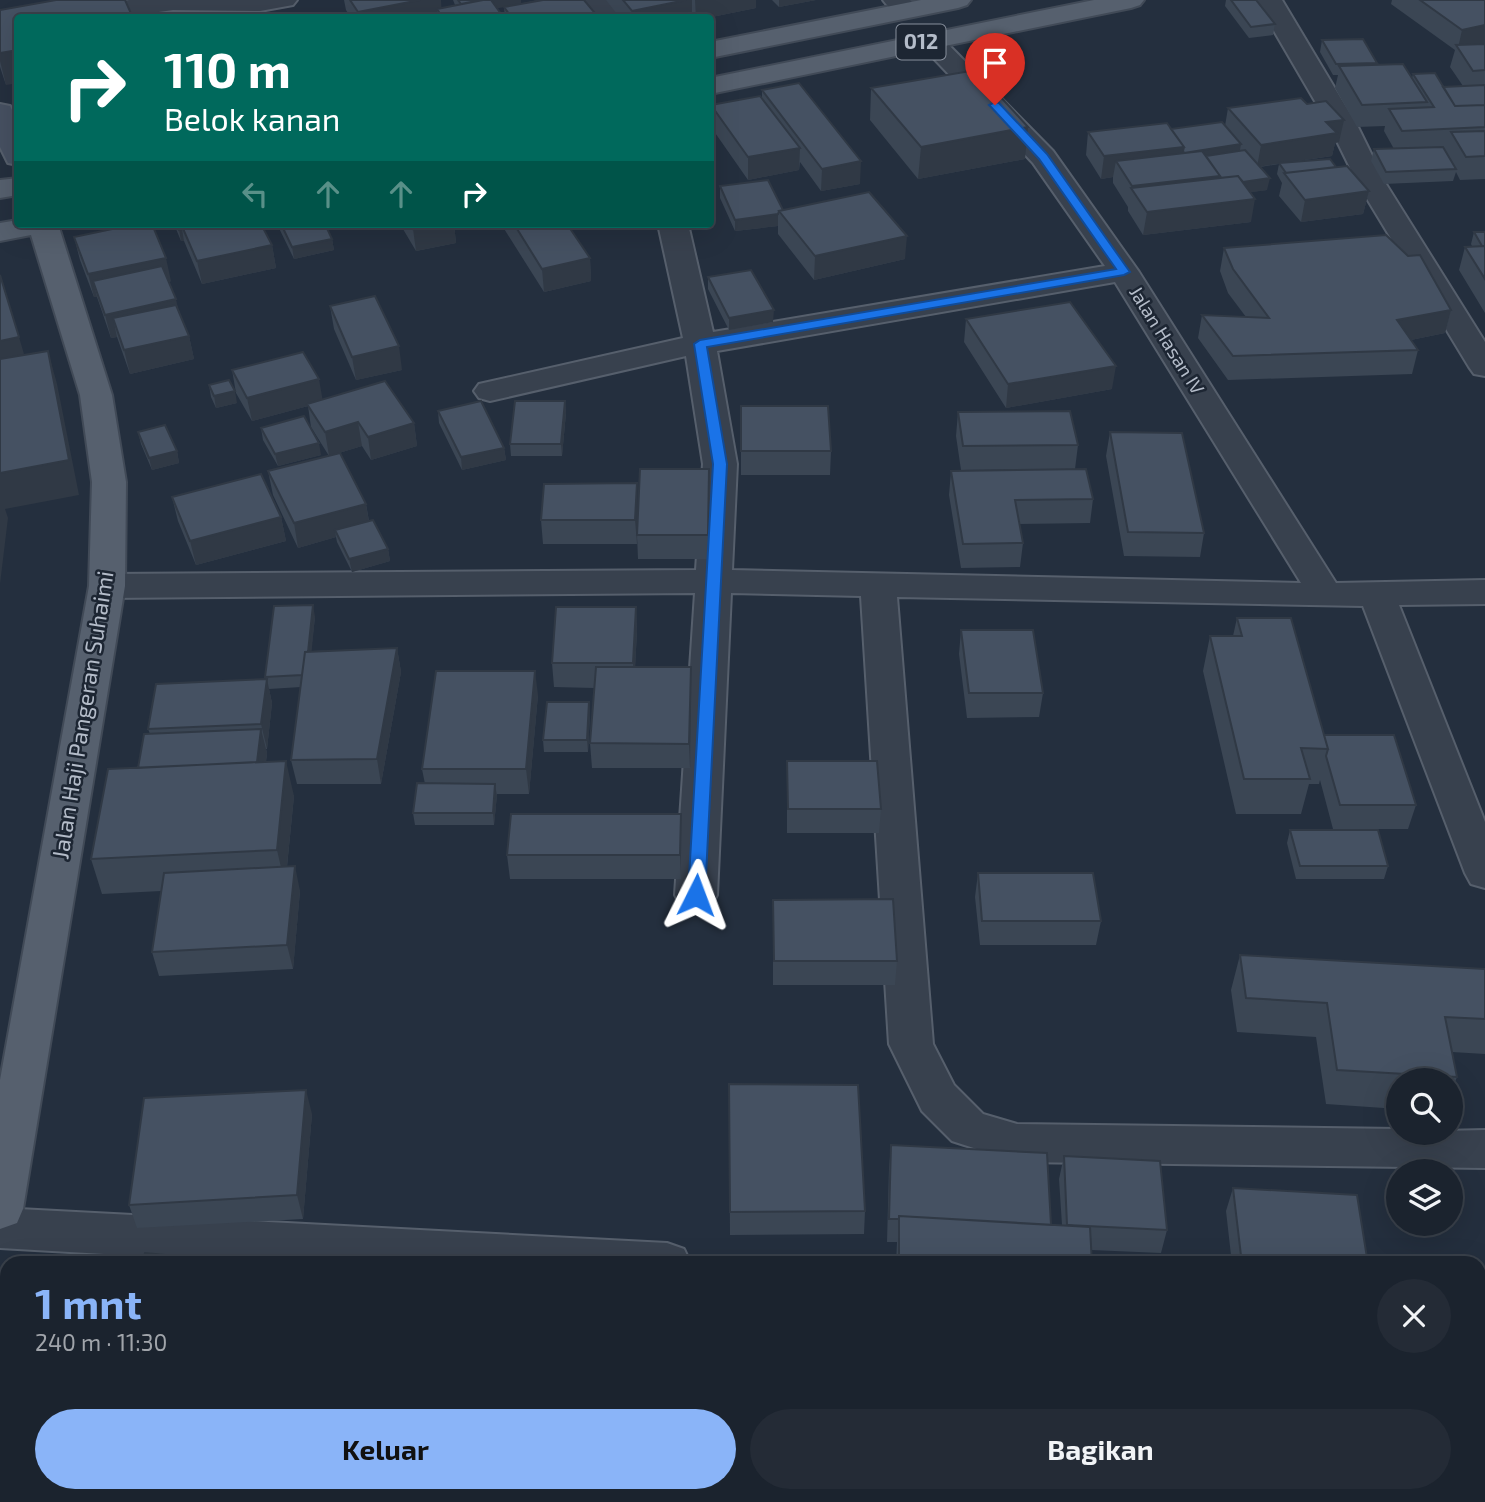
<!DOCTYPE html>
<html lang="id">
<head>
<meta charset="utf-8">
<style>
	:root { --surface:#1b232e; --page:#242b36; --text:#f1f3f6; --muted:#a0a4aa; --line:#39404a; --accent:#8ab4f8 }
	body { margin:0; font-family:"Exo 2",sans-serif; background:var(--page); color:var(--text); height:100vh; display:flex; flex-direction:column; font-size:26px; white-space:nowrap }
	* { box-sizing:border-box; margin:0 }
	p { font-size:23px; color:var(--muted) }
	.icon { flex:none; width:38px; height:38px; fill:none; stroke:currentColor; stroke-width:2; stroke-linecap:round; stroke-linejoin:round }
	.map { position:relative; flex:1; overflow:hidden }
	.drawer { position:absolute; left:0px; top:1256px; width:1486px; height:247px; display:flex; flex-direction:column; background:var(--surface); border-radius:21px 21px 0 0; box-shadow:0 7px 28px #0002,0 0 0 2px var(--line) }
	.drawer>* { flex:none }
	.hud { position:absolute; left:14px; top:14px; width:700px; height:214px; border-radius:7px; box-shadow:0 7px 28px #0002,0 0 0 2px var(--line); background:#00695c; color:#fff; overflow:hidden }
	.buttons { position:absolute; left:1386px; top:1068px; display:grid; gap:14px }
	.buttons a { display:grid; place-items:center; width:77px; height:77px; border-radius:50%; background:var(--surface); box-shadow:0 7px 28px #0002,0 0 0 2px var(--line); font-size:35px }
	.pin { position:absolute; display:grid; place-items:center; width:60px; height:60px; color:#fff; margin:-72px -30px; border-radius:50% 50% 50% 0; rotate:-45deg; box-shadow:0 0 7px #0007 }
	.pin .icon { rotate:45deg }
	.me { position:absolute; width:77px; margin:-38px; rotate:3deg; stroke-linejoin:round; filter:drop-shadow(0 0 5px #0008) }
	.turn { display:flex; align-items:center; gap:24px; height:147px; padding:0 35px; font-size:32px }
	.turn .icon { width:91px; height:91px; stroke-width:2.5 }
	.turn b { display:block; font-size:49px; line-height:60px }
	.lanes { display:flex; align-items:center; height:66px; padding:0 35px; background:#0003; justify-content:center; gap:35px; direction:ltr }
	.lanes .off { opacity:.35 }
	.round { display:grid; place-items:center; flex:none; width:74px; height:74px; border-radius:37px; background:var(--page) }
	.headline { display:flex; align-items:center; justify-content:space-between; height:119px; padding:0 35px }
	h1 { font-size:42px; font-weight:700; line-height:52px; color:var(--accent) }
	.button { display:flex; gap:14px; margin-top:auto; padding:14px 35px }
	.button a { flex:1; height:80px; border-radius:42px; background:var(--accent); color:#111; font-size:28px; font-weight:700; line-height:80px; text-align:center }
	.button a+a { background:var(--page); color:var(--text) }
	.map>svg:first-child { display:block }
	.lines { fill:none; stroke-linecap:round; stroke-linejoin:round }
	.street-casing { stroke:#565f6c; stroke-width:4 }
	.secondary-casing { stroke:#565f6c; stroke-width:4 }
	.primary-casing { stroke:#414a57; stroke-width:4 }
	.street { fill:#38414e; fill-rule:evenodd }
	.secondary { fill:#465061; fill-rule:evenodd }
	.primary { fill:#56606e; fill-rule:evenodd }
	.wall { fill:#3b4654 }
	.shaded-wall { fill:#303945 }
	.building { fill:#455162; stroke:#303945; stroke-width:2 }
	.route { fill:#1a73e8; stroke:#114b97; stroke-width:2 }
	.labels { text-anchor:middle; stroke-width:5; stroke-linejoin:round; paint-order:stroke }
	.far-street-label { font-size:19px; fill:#b4bcc9; stroke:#1d2633 }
	.shield { fill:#1d2633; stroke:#878f9c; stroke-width:2 }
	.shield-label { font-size:21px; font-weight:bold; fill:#b4bcc9 }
	.street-label { font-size:23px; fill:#b4bcc9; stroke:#1d2633 }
</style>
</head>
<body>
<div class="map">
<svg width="1485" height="1502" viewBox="0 0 1485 1502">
	<rect width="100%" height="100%" fill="#242f3e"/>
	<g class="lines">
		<!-- street casing -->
		<g class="street-casing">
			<path id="street" d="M129,0H297L293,5L260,11L173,10L116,18H62L65,13Z
				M581,0H607L621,18H595Z
				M883,0H910L919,10L915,15C900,19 892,12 883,0Z
				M1256,0H1282L1358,127L1386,184L1485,342V376L1474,374L1469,367L1358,184L1330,127Z
				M930,32L939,35L1053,151L1139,272L1336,583L1485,580V604L1399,605L1485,822V888L1471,884L1465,873L1363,606L897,597L933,1044L954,1085L983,1114L1017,1124L1398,1129V1132L1485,1130V1168L1017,1162L952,1141L922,1111L889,1044L861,596L731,593L717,895L711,906L696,910L681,906L675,895L695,593L107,598L94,594L89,586L94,578L107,574L696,570L703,464L686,356L490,401L479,398L474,391L479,384L683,338L658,224H688L713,332L1105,266L1033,163L921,45L917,40L921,35ZM1115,282L1301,583L732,570L737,464L717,351Z
				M0,1208L667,1243L684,1249L691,1264H277L0,1248Z"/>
		</g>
		<!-- secondary casing -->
		<g class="secondary-casing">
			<path id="secondary" d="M0,104L10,106L18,122V165L8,163L0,147Z"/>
		</g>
		<!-- primary casing -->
		<g class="primary-casing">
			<path id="primary" d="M921,0H971L967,5L958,8L710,58V42Z
				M1094,0H1144L1140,5L1131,8L710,94V78Z
				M18,178V195L0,198V180Z
				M18,220V224H58L112,395L126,482L125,586L23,1209L17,1223L0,1229V1080L89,586L92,482L80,395L31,235L0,241V223Z"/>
		</g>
		<!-- street -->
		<use href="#street" class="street"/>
		<!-- secondary -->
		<use href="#secondary" class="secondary"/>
		<!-- primary -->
		<use href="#primary" class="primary"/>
	</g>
	<!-- wall -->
	<path class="wall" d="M344,0H441V8L455,5L453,0H521L497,8L504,18H351L346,10Z
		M538,0H584L599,18H505L504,7Z
		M606,0H756V8L707,18H694L692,16V18H620Z
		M772,0H816L779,7Z
		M1226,0H1256L1275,24L1273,35L1249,38L1225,6Z
		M1392,0H1485V179L1460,180L1456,172L1453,181L1384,184L1371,161L1374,149H1394L1384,131L1385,126L1357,127L1335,88L1338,75H1333L1320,52L1322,40L1377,63V65L1412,78L1413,74L1443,87L1463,86L1450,67L1455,50L1391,4Z
		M0,10L6,85L0,67Z
		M871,88L1025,159L918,179L870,120Z
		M762,90L860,184L821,191L800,162L799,170L748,180L711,127V105L762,98Z
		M1228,108L1339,142L1335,143L1332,156L1293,162L1336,167L1369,191L1363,214L1301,222L1279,196L1282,183L1277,174L1279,164L1260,167L1267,190L1250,192L1251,222L1143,235L1128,211V207L1113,183V177L1101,179L1086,155L1088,132L1225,126Z
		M720,186L783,210L905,259L814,280L778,234V226L735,231L720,198Z
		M174,224H268L262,225L272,245L276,268L202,284L184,241H181Z
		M277,224H325L332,239L334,250L294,259Z
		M400,224H454L456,243L416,251Z
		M501,224H567L590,258L591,281L544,292Z
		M1474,232H1485V313L1459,270L1465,247L1472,246L1471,244Z
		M74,237L171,281L169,282L180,314L189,336L194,359L130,374L117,337L111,338L97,297H94L80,260Z
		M1224,248L1451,310L1445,333L1411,340L1418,350L1412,374L1228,380L1198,338L1202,315L1246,317L1228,293L1220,271Z
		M708,277L773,322L729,330L708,289Z
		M330,306L402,370L356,380L334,329Z
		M966,319L1112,389L1006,408L964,342Z
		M232,370L322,399L414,423L417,446L371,460L362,446L329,456L311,427L308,406L252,421L236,393Z
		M209,385L237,403L216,408L211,397Z
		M565,401L566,413L562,456H511L510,444Z
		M741,406L831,451L830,475H741Z
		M438,411L504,448L506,460L462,470L439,423Z
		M958,412L1078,445L1075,469L1093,499L1090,523L1019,524L1023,543L1020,567L961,568L949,495L951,471L1062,469L961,470L956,436Z
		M261,428L321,455L278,466L263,440Z
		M138,432L177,451L179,463L152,470L141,444Z
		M1110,432L1204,533L1200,557L1124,556L1106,456Z
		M268,471L366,504L369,521L388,549L390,561L352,572L337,542L336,537L298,548L273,495Z
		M709,493V559H638L637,535Z
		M172,497L281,517L286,541L196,565L178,521Z
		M638,507L637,544H543L541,520Z
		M636,607L637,631L635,667H691L690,768H592L590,743L594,688L554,687L552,663Z
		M315,617L311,651L397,648L401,672L381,784H297L291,760L301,687L269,689L272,703L267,749H266L267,753L266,762L294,796L287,867L300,891L293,969L159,976L152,952L161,891L102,894L91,859L138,768L150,734L148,729L266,679L265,677Z
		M1237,618L1324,735L1416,805L1408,829H1333L1320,780L1319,784H1309L1301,814H1236L1203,671L1210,636H1233Z
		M961,630L1043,693L1039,717L967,718L959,654Z
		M538,695L529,794H497L494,825H415L413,813L425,784L422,769Z
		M589,702L590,714L588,752H544L543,740Z
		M787,761L881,809L879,833H787Z
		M1290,830L1388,866L1384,879H1296L1287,843Z
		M681,838V879H510L507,855Z
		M978,873L1101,921L1096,945H980L975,897Z
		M773,900L897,961L895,985H773Z
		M1240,955L1485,969V1054L1452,1052L1457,1077L1451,1092V1080H1398V1109L1326,1104L1316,1037L1237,1032L1231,990Z
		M729,1084L865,1211L864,1234L730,1235Z
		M312,1114L303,1219L137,1228L129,1205Z
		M891,1145L1051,1225H1062L1059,1179L1064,1156L1167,1230L1161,1253L1091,1250L1092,1264H896L897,1242H887L889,1168Z
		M1233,1188L1368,1264H1232L1226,1211Z
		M84,1496H363L362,1502H93L86,1501Z
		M422,1496H784L783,1502H423Z
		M905,1496H1115L1114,1502H965Z
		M1235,1496H1305V1502H1235Z"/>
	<!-- shaded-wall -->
	<path class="shaded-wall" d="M420,0H441L442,16L437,9L438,18H359L358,12Z
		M481,0H521V4L462,15Z
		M686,0H692V18H632V11Z
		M695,0H756V8L707,18H696Z
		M779,0H816L779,7Z
		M1485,25V45L1458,48L1462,30Z
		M18,50V83L6,85L0,61V53Z
		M1344,120L1339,142L1335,143L1332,156L1257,167L1261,145L1326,122Z
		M1028,127L1025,159L918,179L921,147Z
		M1241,144L1239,156L1202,161L1184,153Z
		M1184,147L1180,170L1116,161L1113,177L1101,179L1104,156Z
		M800,148L799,170L748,180V157Z
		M861,161L860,184L821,191L822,169Z
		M1220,176L1216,198L1132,190V186Z
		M1270,178L1267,190L1220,197L1222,185Z
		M1369,191L1363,214L1301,222L1305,200Z
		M1255,199L1251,222L1143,235L1147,212Z
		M778,214V226L735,231V220Z
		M363,224H377L363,227Z
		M435,224H454L456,243L416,251L413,229Z
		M182,229L184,241H181L179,230Z
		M907,236L905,259L814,280L815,256Z
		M332,239L334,250L294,259L292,247Z
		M272,245L276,268L202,284L197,261Z
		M166,258L171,281L98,297L93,281L97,297H94L88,274Z
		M590,258L591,281L544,292L542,269Z
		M176,299L181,323L113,318L117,337L111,338L105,315Z
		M774,310L773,322L729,330V318Z
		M1451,310L1445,333L1391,344L1397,320Z
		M189,336L194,359L130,374L124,350Z
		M19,337L29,371L0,377V341Z
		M399,346L402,370L356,380L352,357Z
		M48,351L57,384L79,495L5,509L8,518L0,584V473Z
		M1116,366L1112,389L1006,408L1008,384Z
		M319,379L323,402L307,404L308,406L252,421L247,398Z
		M235,391L237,403L216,408L214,396Z
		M565,401L566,413L562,456L561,444Z
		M358,422L362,446L329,456L325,432Z
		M414,423L417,446L371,460L368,437Z
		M319,443L321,455L278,466L275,454Z
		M504,448L506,460L462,470L461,457Z
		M177,451L179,463L152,470L149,458Z
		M637,483L638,507L637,544L635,520Z
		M366,504L370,528L335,530L336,537L298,548L294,523Z
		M281,517L286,541L196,565L190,541Z
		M388,549L390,561L352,572L349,559Z
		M313,605L315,617L308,687L305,675Z
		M636,607L637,631L634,688L633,663Z
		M397,648L401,672L381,784L377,759Z
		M691,667V691L690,768L689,744Z
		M535,671L538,695L529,794L526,769Z
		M267,679L272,703L267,749L261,724Z
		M589,702L590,714L588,752L587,740Z
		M261,729L267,753L262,795L256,770Z
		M286,761L294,796L285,885L277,850Z
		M495,784L497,796L494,825L493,813Z
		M681,814V879L680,855Z
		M295,866L300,891L293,969L287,945Z
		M306,1090L312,1114L303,1219L297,1195Z
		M238,1496H252L250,1502H237Z
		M352,1496H363L362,1502H351Z
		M598,1496H602V1502H599Z"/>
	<!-- building -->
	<path class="building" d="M56,0H125L133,18H18V50L0,53V10Z
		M350,0H420L358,12Z
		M458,0H481L461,4Z
		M483,0H491L504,18H443L437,9Z
		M543,0H584L599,18H512L504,7Z
		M623,0H686L632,11Z
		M1231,0H1256L1275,24L1251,27Z
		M1420,0H1485V25L1462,30Z
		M1363,39L1377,63L1336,64L1322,40Z
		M1485,44V70L1473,71L1456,45Z
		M1403,64L1427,102L1362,105L1339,66Z
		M976,70L1028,127L921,147L871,88Z
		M1435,73L1455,106L1485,105V127L1402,131L1389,109L1434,107L1413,74Z
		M799,83L861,161L822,169L762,90Z
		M1485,85V105L1455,106L1443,87Z
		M760,96L800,148L748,157L711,105Z
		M1301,98L1307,104L1326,101L1344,120L1326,122L1337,133L1261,145L1228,108Z
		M1222,122L1241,144L1184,153L1183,151L1184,147L1171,129Z
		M1167,123L1184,147L1104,156L1088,132Z
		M1485,131V156L1466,157L1451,132Z
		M1443,147L1456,169L1386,172L1374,149Z
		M1245,150L1270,178L1243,182L1238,176L1219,178L1220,176L1206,156Z
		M1202,151L1220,176L1132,186L1116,161Z
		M1330,159L1336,167L1286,173L1279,163Z
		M1347,166L1369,191L1305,200L1284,173Z
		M1238,176L1255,199L1147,212L1131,188Z
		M768,180L783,210L779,211L778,214L735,220L720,186Z
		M869,192L907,236L815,256L779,211Z
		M136,224H152L166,258L88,274L74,237Z
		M176,224H181L182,229L179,230Z
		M181,224H261L272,245L197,261Z
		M281,224H325L332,239L292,247Z
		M411,224H435L413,229Z
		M514,224H567L590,258L542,269Z
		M1474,232H1485V246H1482Z
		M1386,235L1408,256L1420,255L1451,310L1397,320L1418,350L1233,356L1202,315L1269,318L1233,269L1224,248Z
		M1485,246V279L1465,247Z
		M162,266L176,299L105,315L93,281Z
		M751,270L774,310L729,318L708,277Z
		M0,275L19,337L0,341Z
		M375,296L399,346L352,357L330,306Z
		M1070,302L1116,366L1008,384L966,319Z
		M176,305L189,336L124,350L113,318Z
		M48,351L69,460L0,473V359Z
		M303,352L319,379L247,398L232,370Z
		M229,380L235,391L214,396L209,385Z
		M385,381L414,423L368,437L358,422L325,432L307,404Z
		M481,401L504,448L461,457L438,411Z
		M515,401H565L561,444H510Z
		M741,406H828L831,451H741Z
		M1070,411L1078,445L963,446L958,412Z
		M304,416L319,443L275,454L261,428Z
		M165,425L177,451L149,458L138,432Z
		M1110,432L1182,433L1204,533L1128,532Z
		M340,453L366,504L294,523L268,471Z
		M640,469H709L708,535H637Z
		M1086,469L1093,499L1015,500L1023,543L963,544L951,471Z
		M261,474L281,517L190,541L172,497Z
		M637,483L635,520H541L544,484Z
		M373,520L388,549L349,559L335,530Z
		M313,605L308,652H305L302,675L265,677L274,606Z
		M556,607H636L633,663H552Z
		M1237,618H1291L1328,749L1301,748L1310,779H1244L1210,636H1242Z
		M961,630H1033L1043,693H969Z
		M397,648L377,759L291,760L305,652Z
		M596,667H691L689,744L590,743Z
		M436,671H535L526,769H422Z
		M267,679L261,724L148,729L156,684Z
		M547,702H589L587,740H543Z
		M261,729L257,762L138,768L144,734Z
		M1324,735H1394L1416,805H1340L1326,756L1328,749Z
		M286,761L277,850L91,859L108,769Z
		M787,761H877L881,809H788Z
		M417,783L495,784L493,813H413Z
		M511,814H681L680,855H507Z
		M1290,830H1378L1388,866H1300Z
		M295,866L287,945L152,952L164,873Z
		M978,873H1093L1101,921H982Z
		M893,899L897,961H774L773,900Z
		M1240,955L1485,969V1019L1445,1017L1457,1077L1337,1070L1327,1003L1246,998Z
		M729,1084L858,1085L865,1211L730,1212Z
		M306,1090L297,1195L129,1205L144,1098Z
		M891,1145L1047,1153L1051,1225L899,1216V1219H889Z
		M1064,1156L1160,1161L1167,1230L1067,1225Z
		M1233,1188L1357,1195L1368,1264H1242Z
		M899,1216L1090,1227L1092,1264H899Z
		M145,1253L255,1264H142Z
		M311,1255L407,1264H309Z
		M204,1496H238L236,1500Z
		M248,1496H352L351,1502H247Z
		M1242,1496H1305V1502H1242Z
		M94,1498L127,1502H93Z"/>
	<!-- route -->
	<path class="route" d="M995,102L999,103L1047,154L1130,272L1124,275L707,347L727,464L705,895L702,900H690L688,895L713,464L694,344L700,340L1116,269L1039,159L991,107L989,105Z"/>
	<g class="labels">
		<!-- far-street labels -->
		<g class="far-street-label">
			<text transform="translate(1167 340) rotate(58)" y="7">Jalan Hasan IV</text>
		</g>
		<!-- shield labels -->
		<rect class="shield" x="896.5" y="24.5" width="49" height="35" rx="5"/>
		<g class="shield-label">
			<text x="921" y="49">012</text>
		</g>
		<!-- street labels -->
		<g class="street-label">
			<text transform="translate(83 715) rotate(-81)" y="8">Jalan Haji Pangeran Suhaimi</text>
		</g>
	</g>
</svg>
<div class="buttons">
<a><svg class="icon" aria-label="search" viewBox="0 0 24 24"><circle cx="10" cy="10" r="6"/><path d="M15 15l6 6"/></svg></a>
<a><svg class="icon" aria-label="layers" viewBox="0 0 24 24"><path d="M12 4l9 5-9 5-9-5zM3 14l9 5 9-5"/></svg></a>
</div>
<div class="pin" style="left:995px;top:105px;background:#d93025"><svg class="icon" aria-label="arrive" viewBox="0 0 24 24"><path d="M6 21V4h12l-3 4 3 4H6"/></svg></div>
<svg class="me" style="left:696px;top:895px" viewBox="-20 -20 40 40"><path d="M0-17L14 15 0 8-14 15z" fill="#1a73e8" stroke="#fff" stroke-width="4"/></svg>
<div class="hud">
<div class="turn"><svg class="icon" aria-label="right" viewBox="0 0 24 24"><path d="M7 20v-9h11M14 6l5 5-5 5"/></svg><div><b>110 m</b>Belok kanan</div></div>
<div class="lanes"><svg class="icon off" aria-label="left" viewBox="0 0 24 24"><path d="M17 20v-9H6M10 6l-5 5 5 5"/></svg><svg class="icon off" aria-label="ahead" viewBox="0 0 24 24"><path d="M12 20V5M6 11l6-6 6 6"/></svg><svg class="icon off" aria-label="ahead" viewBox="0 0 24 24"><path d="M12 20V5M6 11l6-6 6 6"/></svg><svg class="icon" aria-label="right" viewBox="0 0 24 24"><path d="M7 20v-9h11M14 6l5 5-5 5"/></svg></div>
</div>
<section class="drawer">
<div class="headline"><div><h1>1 mnt</h1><p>240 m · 11:30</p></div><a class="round"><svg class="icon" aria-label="close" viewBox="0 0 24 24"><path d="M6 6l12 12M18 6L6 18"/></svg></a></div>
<div class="button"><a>Keluar</a><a>Bagikan</a></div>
</section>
</div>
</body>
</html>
